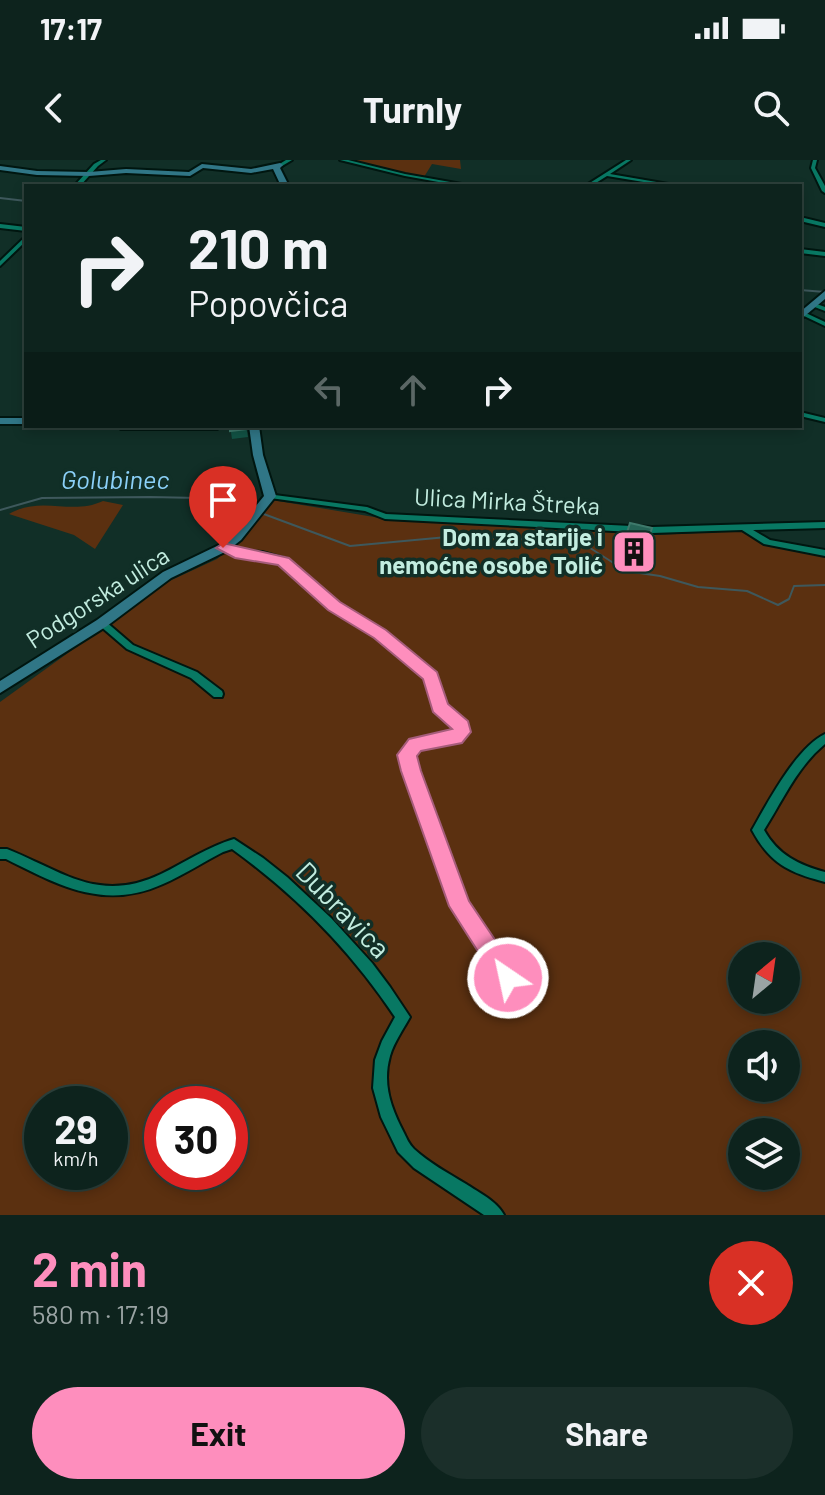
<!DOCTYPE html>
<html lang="en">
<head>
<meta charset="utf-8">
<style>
	:root { --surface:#0d231d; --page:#1b2f2a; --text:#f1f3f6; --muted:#9aa4a4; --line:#2d403b; --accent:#fe8ebd }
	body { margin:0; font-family:Barlow,sans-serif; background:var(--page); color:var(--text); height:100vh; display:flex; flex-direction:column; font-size:30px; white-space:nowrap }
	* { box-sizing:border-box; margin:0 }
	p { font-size:26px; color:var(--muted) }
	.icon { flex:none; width:44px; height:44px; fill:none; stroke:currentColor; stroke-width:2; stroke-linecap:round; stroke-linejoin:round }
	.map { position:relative; height:1055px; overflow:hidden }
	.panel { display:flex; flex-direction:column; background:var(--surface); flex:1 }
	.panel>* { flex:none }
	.top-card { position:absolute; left:24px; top:24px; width:778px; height:244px; border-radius:0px; box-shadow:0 4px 12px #0003,0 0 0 2px var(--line); background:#0d231d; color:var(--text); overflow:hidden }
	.needle { width:52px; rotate:29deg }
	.fabs { position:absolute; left:728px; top:782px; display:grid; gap:16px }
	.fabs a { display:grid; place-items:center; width:72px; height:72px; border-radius:50%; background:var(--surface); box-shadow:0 4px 12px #0003,0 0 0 2px var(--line); font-size:40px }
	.speed { position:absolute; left:24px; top:926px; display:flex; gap:16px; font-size:40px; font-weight:700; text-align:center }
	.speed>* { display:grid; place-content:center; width:104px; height:104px; border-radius:50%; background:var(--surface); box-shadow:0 4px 12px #0003,0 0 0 2px var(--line); line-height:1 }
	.speed small { font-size:20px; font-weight:400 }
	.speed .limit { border:12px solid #d22; background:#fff; color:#111 }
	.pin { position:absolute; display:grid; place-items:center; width:68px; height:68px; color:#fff; margin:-82px -34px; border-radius:50% 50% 50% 0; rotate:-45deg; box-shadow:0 0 8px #0007 }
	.pin .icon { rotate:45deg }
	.me { position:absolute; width:88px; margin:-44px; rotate:326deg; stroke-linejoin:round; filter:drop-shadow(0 0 6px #0008) }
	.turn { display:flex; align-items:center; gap:28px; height:168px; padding:0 32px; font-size:36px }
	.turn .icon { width:104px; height:104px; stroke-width:2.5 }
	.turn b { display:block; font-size:56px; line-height:68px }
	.lanes { display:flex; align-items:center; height:76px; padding:0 32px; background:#0003; justify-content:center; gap:40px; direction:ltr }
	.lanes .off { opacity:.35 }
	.round { display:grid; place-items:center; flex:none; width:84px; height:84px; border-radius:42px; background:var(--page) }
	.summary { display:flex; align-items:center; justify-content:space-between; height:136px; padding:0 32px }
	h1 { font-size:48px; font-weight:700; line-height:60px; color:var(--accent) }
	.cta { display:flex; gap:16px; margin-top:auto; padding:16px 32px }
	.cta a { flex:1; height:92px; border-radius:48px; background:var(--accent); color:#111; font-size:32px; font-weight:700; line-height:92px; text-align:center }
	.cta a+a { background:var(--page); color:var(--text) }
	.status { display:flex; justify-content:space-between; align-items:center; height:56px; padding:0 40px; background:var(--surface); direction:ltr }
	.status svg { height:22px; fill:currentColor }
	header { display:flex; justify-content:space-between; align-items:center; height:104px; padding:0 32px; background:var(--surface); font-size:36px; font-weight:700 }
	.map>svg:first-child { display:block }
	.green { fill:#5b3010; fill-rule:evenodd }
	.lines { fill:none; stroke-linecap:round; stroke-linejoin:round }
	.stream { stroke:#3e585c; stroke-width:2 }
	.street-casing { stroke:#001610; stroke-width:4 }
	.secondary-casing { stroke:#001610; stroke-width:4 }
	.street { fill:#087863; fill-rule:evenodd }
	.secondary { fill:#307686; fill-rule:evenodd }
	.wall { fill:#125345 }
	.building { fill:#256355; stroke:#3e796b; stroke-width:2 }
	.route { fill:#fe8ebd; stroke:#a55c7b; stroke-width:2 }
	.labels { text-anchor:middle; stroke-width:7; stroke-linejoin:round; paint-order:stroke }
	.street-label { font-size:24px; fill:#c3ede0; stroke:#112f27 }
	.poi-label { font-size:24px; font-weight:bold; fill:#c3ede0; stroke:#112f27; text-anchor:end }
	.water-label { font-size:26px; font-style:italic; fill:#8bd0f8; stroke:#112f27 }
	.near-street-label { font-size:28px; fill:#c3ede0; stroke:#112f27 }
</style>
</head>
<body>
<div class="status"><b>17:17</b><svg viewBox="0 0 49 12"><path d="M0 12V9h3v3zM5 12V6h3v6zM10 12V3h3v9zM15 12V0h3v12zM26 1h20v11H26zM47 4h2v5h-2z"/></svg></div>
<header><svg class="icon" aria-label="back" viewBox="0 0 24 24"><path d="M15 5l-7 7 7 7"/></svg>Turnly<svg class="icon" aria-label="search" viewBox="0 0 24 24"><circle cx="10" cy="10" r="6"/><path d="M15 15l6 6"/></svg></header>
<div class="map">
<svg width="825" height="1055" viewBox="0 0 825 1055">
	<rect width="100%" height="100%" fill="#112f27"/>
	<!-- green -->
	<path class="green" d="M350,0H460L461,9L432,4L424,17Z
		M272,340L380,358L655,375L740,371L765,384L825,395V1055H0V542L165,423L217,399L248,371ZM742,796H786V840H742ZM742,884H786V928H742ZM42,944H110V1012H42ZM162,944H230V1012H162ZM742,972H786V1016H742Z
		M103,341L123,345L95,389L74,375L9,354C42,335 71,356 103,341Z"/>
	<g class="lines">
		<!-- stream -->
		<path class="stream" d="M0,38L26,41
			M800,130L825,132
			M0,350L42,338L150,337L199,338L255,350
			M261,353L350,386L458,376L569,381L587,386L626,411L660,416L698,427L747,431L778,445L789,439L794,426L825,425"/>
		<!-- street casing -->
		<g class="street-casing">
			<path id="street" d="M101,0H106L98,6L80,26H74L94,4Z
				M286,0H292L282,6L278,5Z
				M340,0H348L405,14L473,26H461L405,16Z
				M626,0H631L610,14L680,26H668L607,16L591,26H585Z
				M813,0H817L815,8L825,26V33L822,31L811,8Z
				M800,57L825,63V67L800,61Z
				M0,64L26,67V71L0,68Z
				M26,76V81L0,106V101Z
				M800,89L825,92V96L800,93Z
				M814,143L825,147V151L812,146V144Z
				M804,154H808L825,162V166L804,156Z
				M800,252L825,258V262L800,256Z
				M267,334L367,347L386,354L652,367L825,362V368L753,370L770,380L825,390V396L764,384L742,370L652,373L385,359L365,351L270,338H267Z
				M223,385L241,391L262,392L287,399L337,444L368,461L416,497L434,513L445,545L466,563L467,572C451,591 428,578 413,596L416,611L465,743L529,839L531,843L529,847L524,849L519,847L456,750L406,611L402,595L412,582L452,574L457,570V567L436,550L427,518L410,501L362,465L331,448L281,403L262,398L240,397L220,390L219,388L220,386Z
				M102,460L105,461L133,485L197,512L222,531L223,534L222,537H214L191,518L127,489L99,465L97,463Z
				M825,574V584C797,607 783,640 764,670C778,695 799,705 825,712V722C790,713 770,704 752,670C768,642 796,588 825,574Z
				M234,679L263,698L287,717L331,758L372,803L390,827L410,857C403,870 394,882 390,896C382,924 391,948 404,973C407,979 409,984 414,989C429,1003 448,1013 466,1024C478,1032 497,1041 504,1055H484L414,1008L398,992L381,957L373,928L375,900L382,881L395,857C351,791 297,736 232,689L223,692C203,702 184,715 163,724C104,751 58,725 6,699H0V689H7C62,711 99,744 161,714C186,702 207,687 234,679Z"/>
		</g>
		<!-- secondary casing -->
		<g class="secondary-casing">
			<path id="secondary" d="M280,3L283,5L280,8L289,26H281L273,9L251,13L203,8L190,16L126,13L89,16L37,15L0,10V6L37,11L89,12L126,9L189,12L202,4L251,9Z
				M825,131V139L800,160V152Z
				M0,258H26V264H0Z
				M116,266H222L217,269H121Z
				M249,266H259L263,295L276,336L241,380L227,391L171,418L107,466L0,533V521L97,460L163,412L219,385L233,374L264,336L253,295Z"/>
		</g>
		<!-- street -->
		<use href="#street" class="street"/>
		<!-- secondary -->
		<use href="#secondary" class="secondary"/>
	</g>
	<!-- wall -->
	<path class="wall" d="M230,266H246L248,277L232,279Z
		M652,368L641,408L619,403L621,391Z"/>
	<!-- building -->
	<path class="building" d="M230,266H246V269L230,271Z
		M630,363L652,368L643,396L621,391Z"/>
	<!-- route -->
	<path class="route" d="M223,383L289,398L340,442L386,470L437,512L448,544L468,561L471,572L462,583L421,591L417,596L421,611L469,741L516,811L520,818L516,826L508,829L500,826L449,746L401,611L397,595L409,579L452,569L433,552L423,519L374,478L328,450L278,405L235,398L216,388Z"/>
	<!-- icons -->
	<defs>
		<g id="building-square" transform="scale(2.3)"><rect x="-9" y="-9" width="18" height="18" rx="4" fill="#fe8ebd" stroke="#112f27"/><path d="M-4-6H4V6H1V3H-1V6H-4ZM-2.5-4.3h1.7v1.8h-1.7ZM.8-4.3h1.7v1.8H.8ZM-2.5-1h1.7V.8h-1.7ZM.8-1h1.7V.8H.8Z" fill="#111"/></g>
	</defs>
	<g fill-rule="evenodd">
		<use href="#building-square" x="634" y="392"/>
	</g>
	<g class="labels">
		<!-- street labels -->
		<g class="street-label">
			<text transform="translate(507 342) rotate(3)" y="8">Ulica Mirka Štreka</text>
			<text transform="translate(98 438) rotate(-33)" y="8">Podgorska ulica</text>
		</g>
		<!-- poi labels -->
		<g class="poi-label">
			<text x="603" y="386">Dom za starije i<tspan x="603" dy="28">nemoćne osobe Tolić</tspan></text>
		</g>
		<!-- water labels -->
		<g class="water-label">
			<text x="115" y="329">Golubinec</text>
		</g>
		<!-- near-street labels -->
		<g class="near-street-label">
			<text transform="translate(343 750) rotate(46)" y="10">Dubravica</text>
		</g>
	</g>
</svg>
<div class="fabs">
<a><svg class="needle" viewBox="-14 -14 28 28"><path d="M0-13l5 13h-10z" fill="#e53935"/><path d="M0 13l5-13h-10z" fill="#9aa4a4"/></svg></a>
<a><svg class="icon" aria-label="sound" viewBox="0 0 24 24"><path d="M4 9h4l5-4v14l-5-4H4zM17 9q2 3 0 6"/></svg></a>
<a><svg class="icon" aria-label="layers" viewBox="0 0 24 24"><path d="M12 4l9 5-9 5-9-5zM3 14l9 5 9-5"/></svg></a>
</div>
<div class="speed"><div>29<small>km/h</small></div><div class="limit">30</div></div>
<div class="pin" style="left:223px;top:388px;background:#d93025"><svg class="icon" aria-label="arrive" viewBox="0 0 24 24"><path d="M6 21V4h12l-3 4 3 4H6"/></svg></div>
<svg class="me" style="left:508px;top:818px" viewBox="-20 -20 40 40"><circle r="17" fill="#fe8ebd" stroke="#fff" stroke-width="3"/><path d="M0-11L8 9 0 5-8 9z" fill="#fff"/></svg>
<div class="top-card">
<div class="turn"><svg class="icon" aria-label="right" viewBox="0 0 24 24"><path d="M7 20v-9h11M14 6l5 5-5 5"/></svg><div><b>210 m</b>Popovčica</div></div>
<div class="lanes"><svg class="icon off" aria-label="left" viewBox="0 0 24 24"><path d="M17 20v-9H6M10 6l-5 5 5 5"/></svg><svg class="icon off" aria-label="ahead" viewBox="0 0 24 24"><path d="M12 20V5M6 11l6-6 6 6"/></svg><svg class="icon" aria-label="right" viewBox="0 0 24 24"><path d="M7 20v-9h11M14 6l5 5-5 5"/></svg></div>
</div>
</div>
<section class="panel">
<div class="summary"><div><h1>2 min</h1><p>580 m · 17:19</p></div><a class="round" style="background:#d93025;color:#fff"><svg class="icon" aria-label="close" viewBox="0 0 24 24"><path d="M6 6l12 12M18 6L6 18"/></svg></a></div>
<div class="cta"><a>Exit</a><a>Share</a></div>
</section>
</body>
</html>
